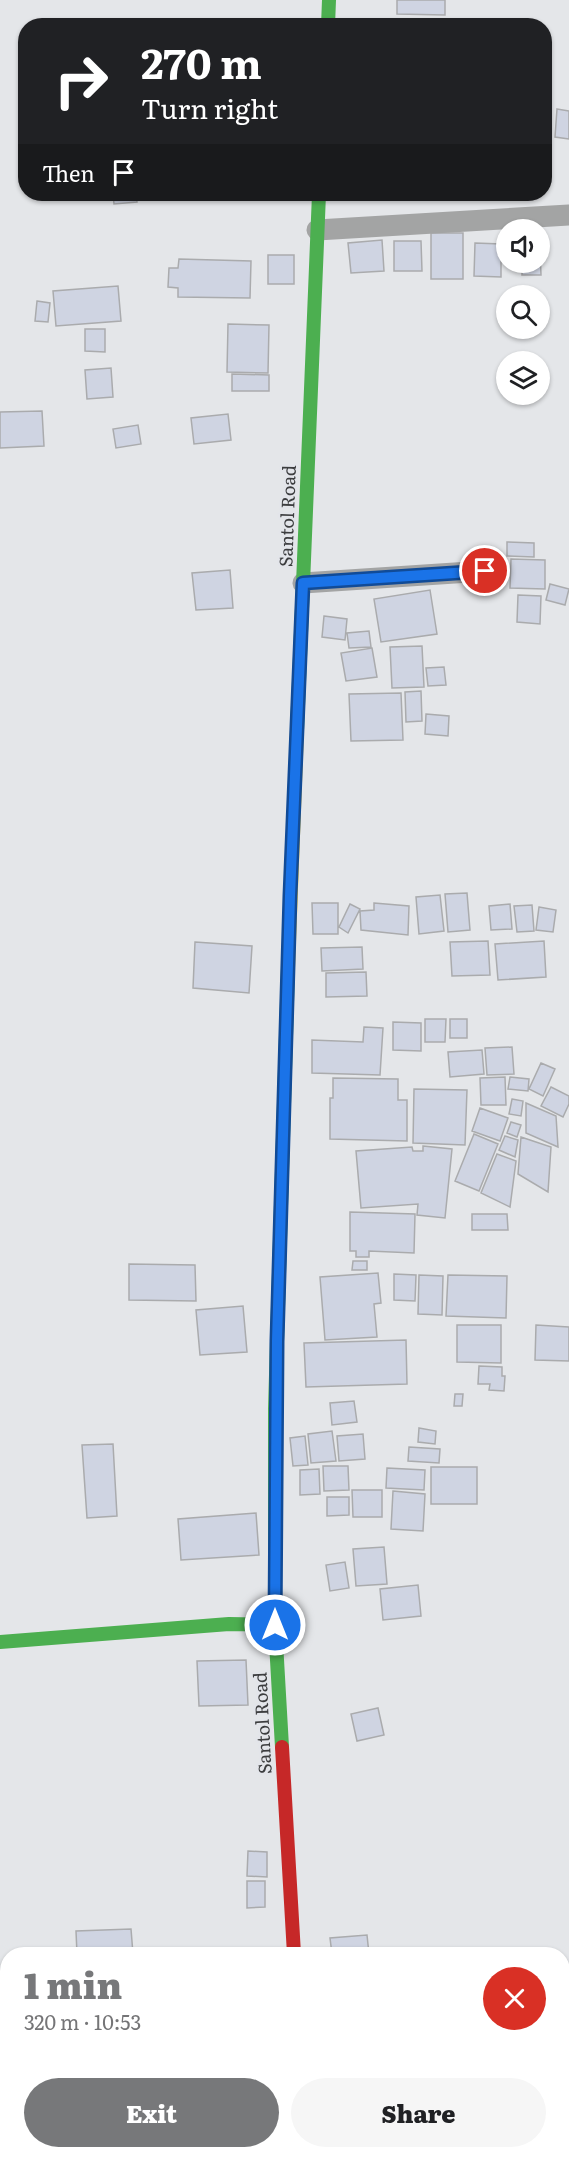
<!DOCTYPE html>
<html lang="en">
<head>
<meta charset="utf-8">
<style>
	:root { --surface:#fff; --page:#f6f6f6; --text:#202124; --muted:#757577; --accent:#77787a }
	body { margin:0; font-family:Literata,serif; background:var(--page); color:var(--text); height:100vh; display:flex; flex-direction:column; font-size:22px; white-space:nowrap }
	* { box-sizing:border-box; margin:0 }
	p { font-size:20px; color:var(--muted) }
	.icon { flex:none; width:33px; height:33px; fill:none; stroke:currentColor; stroke-width:2; stroke-linecap:round; stroke-linejoin:round }
	.map { position:relative; flex:1; overflow:hidden }
	.panel { position:absolute; left:0px; top:1947px; width:570px; height:212px; display:flex; flex-direction:column; background:var(--surface); border-radius:24px 24px 0 0; box-shadow:0 2px 4px #0004 }
	.panel>* { flex:none }
	.hud { position:absolute; left:18px; top:18px; width:534px; height:183px; border-radius:24px; box-shadow:0 2px 4px #0004; background:#202124; color:#fff; overflow:hidden }
	.buttons { position:absolute; left:496px; top:219px; display:grid; gap:12px }
	.buttons a { display:grid; place-items:center; width:54px; height:54px; border-radius:50%; background:var(--surface); box-shadow:0 2px 4px #0004; font-size:30px }
	.pin { position:absolute; display:grid; place-items:center; width:51px; height:51px; color:#fff; margin:-26px; border:3px solid #fff; border-radius:50%; box-shadow:0 2px 6px #0007 }
	.me { position:absolute; width:66px; margin:-33px; rotate:0deg; stroke-linejoin:round; filter:drop-shadow(0 0 4px #0008) }
	.turn { display:flex; align-items:center; gap:21px; height:126px; padding:0 24px; font-size:27px }
	.turn .icon { width:78px; height:78px; stroke-width:2.5 }
	.turn b { display:block; font-size:42px; line-height:51px }
	.then { display:flex; align-items:center; height:57px; padding:0 24px; background:#0003; gap:12px; font-size:22px }
	.round { display:grid; place-items:center; flex:none; width:63px; height:63px; border-radius:32px; background:var(--page) }
	.summary { display:flex; align-items:center; justify-content:space-between; height:102px; padding:0 24px }
	h1 { font-size:36px; font-weight:800; line-height:45px; color:var(--accent) }
	.primary-button { display:flex; gap:12px; margin-top:auto; padding:12px 24px }
	.primary-button a { flex:1; height:69px; border-radius:36px; background:var(--accent); color:#fff; font-size:24px; font-weight:800; line-height:69px; text-align:center }
	.primary-button a+a { background:var(--page); color:var(--text) }
	.map>svg:first-child { display:block }
	.building { fill:#cfd4e2; stroke:#aaabad; stroke-width:1.5 }
	.lines { fill:none; stroke-linecap:round; stroke-linejoin:round }
	.street { stroke:#a3a4a4; stroke-width:21 }
	.fast { stroke:#4caf50; stroke-width:14 }
	.slow { stroke:#ffc107; stroke-width:14 }
	.jam { stroke:#c62828; stroke-width:14 }
	.route-casing { stroke:#114b97; stroke-width:15 }
	.route { stroke:#1a73e8; stroke-width:10 }
	.labels { text-anchor:middle; stroke-width:5; stroke-linejoin:round; paint-order:stroke }
	.street-label { font-size:18px; fill:#3c3d3f; stroke:#e3e5ea }
</style>
</head>
<body>
<div class="map">
<svg width="569" height="2158" viewBox="0 0 569 2158">
	<rect width="100%" height="100%" fill="#e4e6e9"/>
	<!-- building -->
	<path class="building" d="M397,0H445V15L397,14Z
		M557,109L569,111V139L555,137Z
		M113,194H136L137,202L114,204Z
		M431,233H463V279H431Z
		M382,240L384,271L351,273L348,243Z
		M394,241H421L422,271H394Z
		M475,243L501,244V277L474,276Z
		M540,249L541,275H522V262H540Z
		M268,255H294V284H268Z
		M179,259L251,261L250,298L178,297V288L168,287L169,268H178Z
		M118,286L121,321L56,326L53,291Z
		M37,301L50,303L48,322L35,321Z
		M228,324L269,325L268,373L227,372Z
		M85,329H105V352L85,351Z
		M111,368L113,397L87,399L85,370Z
		M232,374L269,375V391H232Z
		M42,411L44,446L0,448V412Z
		M228,414L231,440L194,444L191,418Z
		M138,425L141,444L116,448L113,429Z
		M507,542L534,543V557L507,556Z
		M511,559L545,560V589L510,588Z
		M230,570L233,608L196,610L192,573Z
		M550,584L569,589L565,605L546,600Z
		M430,590L437,634L381,642L374,599Z
		M518,595L541,596L540,624L517,622Z
		M324,616L347,619L345,640L322,637Z
		M369,631L371,647L349,648L347,633Z
		M422,646L424,687L392,688L390,647Z
		M372,648L377,677L346,681L341,653Z
		M444,667L446,685L428,686L426,668Z
		M421,691L422,721L406,722L405,692Z
		M401,693L403,740L351,741L349,694Z
		M426,714L449,716L448,736L425,734Z
		M467,893L470,930L448,932L445,894Z
		M440,895L444,931L419,934L416,897Z
		M312,903H338V934H313Z
		M374,903L409,906L408,935L361,930L360,911L374,910Z
		M350,904L360,909L348,933L339,927Z
		M510,904L512,929L491,930L489,906Z
		M532,905L534,931L517,932L514,906Z
		M539,907L556,910L553,932L536,930Z
		M488,941L490,975L452,976L450,942Z
		M544,941L546,977L498,980L495,944Z
		M195,942L252,946L249,993L193,988Z
		M362,947L363,969L322,971L321,948Z
		M366,972L367,996L326,997V973Z
		M425,1019H446L445,1042H425Z
		M450,1019H467V1038H450Z
		M393,1022L421,1023V1051L393,1050Z
		M364,1027L383,1028L380,1075L312,1073V1040L363,1042Z
		M512,1047L514,1074L487,1075L485,1048Z
		M482,1050L484,1074L450,1077L448,1052Z
		M541,1063L555,1069L543,1096L529,1089Z
		M505,1077L506,1105H481L480,1078Z
		M510,1077L529,1079L528,1091L508,1089Z
		M333,1078L398,1079V1100H407V1141L330,1139V1098H333Z
		M551,1087L569,1096V1104L563,1117L541,1106Z
		M414,1089L467,1090L465,1145L413,1143Z
		M512,1099L523,1101L521,1116L509,1114Z
		M526,1103L556,1116L558,1147L526,1133Z
		M480,1108L508,1118L500,1141L472,1131Z
		M511,1122L521,1125L517,1137L507,1133Z
		M474,1134L498,1144L479,1191L455,1181Z
		M505,1136L518,1140L515,1157L499,1150Z
		M521,1137L551,1147L548,1192L518,1174Z
		M423,1146L452,1149L445,1218L417,1215L418,1204L361,1208L356,1151L412,1147L413,1151H423Z
		M497,1154L516,1161L510,1207L481,1193Z
		M350,1212L415,1214L414,1253L369,1251V1257H356V1251H350Z
		M472,1214H507L508,1230H472Z
		M353,1261H367V1270H352Z
		M129,1264L195,1265L196,1301L129,1300Z
		M378,1273L381,1303L374,1304L377,1337L325,1340L320,1277Z
		M394,1274L416,1275L415,1301L394,1300Z
		M419,1275L443,1276L442,1315L418,1314Z
		M448,1275L507,1276L506,1318L446,1316Z
		M243,1306L247,1352L200,1355L196,1310Z
		M457,1325H501V1363L457,1362Z
		M536,1325L569,1327V1361L535,1360Z
		M406,1340L407,1384L306,1387L304,1343Z
		M479,1366L502,1367V1376H505L504,1391L489,1390L490,1384H478Z
		M455,1394H463L462,1406H454Z
		M354,1401L357,1422L332,1425L330,1403Z
		M419,1428L436,1431L435,1444L418,1442Z
		M332,1431L336,1461L311,1463L308,1434Z
		M363,1434L365,1459L339,1461L337,1436Z
		M305,1436L308,1465L293,1466L290,1438Z
		M113,1444L117,1516L87,1518L82,1445Z
		M409,1447L440,1449L439,1463L408,1461Z
		M323,1466H348L349,1490L324,1491Z
		M431,1467H477V1504H431Z
		M387,1468L425,1470L424,1490L386,1488Z
		M319,1469L320,1494L300,1495V1470Z
		M352,1490H382V1517H353Z
		M393,1491L425,1494L423,1531L391,1529Z
		M327,1497H349V1515L327,1516Z
		M256,1513L259,1555L181,1560L178,1519Z
		M384,1547L387,1584L356,1586L353,1549Z
		M345,1562L349,1588L330,1591L326,1565Z
		M418,1585L421,1616L383,1620L380,1589Z
		M246,1660L248,1705L199,1706L197,1661Z
		M378,1708L384,1735L357,1741L351,1714Z
		M248,1851L267,1852V1877L247,1876Z
		M247,1881H265V1907L247,1908Z
		M131,1929L133,1954H77L76,1931Z
		M367,1935L369,1954H332L330,1938Z
		M562,2105H566L569,2123H562Z
		M123,2151H175L174,2155Z
		M225,2151H275L276,2158H184Z"/>
	<g class="lines">
		<!-- street -->
		<path class="street" d="M317,230L569,215
			M303,583L485,571"/>
		<!-- fast -->
		<path class="fast" d="M328,26L329,0
			M297,730L319,194
			M0,1642L229,1624L275,1625
			M282,1747L275,1625V1409L288,968
			M304,2151V2158"/>
		<!-- slow -->
		<path class="slow" d="M288,968L297,730"/>
		<!-- jam -->
		<path class="jam" d="M282,1747L294,1954"/>
	</g>
	<g class="lines">
		<!-- route casing -->
		<g class="route-casing">
			<path id="route" d="M275,1625L277,1341L290,896L303,583L485,571"/>
		</g>
		<!-- route -->
		<use href="#route" class="route"/>
	</g>
	<g class="labels">
		<!-- street labels -->
		<g class="street-label">
			<text transform="translate(288 516) rotate(-88)" y="6">Santol Road</text>
			<text transform="translate(263 1723) rotate(-93)" y="6">Santol Road</text>
		</g>
	</g>
</svg>
<div class="buttons">
<a><svg class="icon" aria-label="sound" viewBox="0 0 24 24"><path d="M4 9h4l5-4v14l-5-4H4zM17 9q2 3 0 6"/></svg></a>
<a><svg class="icon" aria-label="search" viewBox="0 0 24 24"><circle cx="10" cy="10" r="6"/><path d="M15 15l6 6"/></svg></a>
<a><svg class="icon" aria-label="layers" viewBox="0 0 24 24"><path d="M12 4l9 5-9 5-9-5zM3 14l9 5 9-5"/></svg></a>
</div>
<div class="pin" style="left:485px;top:571px;background:#d93025"><svg class="icon" aria-label="arrive" viewBox="0 0 24 24"><path d="M6 21V4h12l-3 4 3 4H6"/></svg></div>
<svg class="me" style="left:275px;top:1625px" viewBox="-20 -20 40 40"><circle r="17" fill="#1a73e8" stroke="#fff" stroke-width="3"/><path d="M0-11L8 9 0 5-8 9z" fill="#fff"/></svg>
<div class="hud">
<div class="turn"><svg class="icon" aria-label="right" viewBox="0 0 24 24"><path d="M7 20v-9h11M14 6l5 5-5 5"/></svg><div><b>270 m</b>Turn right</div></div>
<div class="then">Then<svg class="icon" aria-label="arrive" viewBox="0 0 24 24"><path d="M6 21V4h12l-3 4 3 4H6"/></svg></div>
</div>
<section class="panel">
<div class="summary"><div><h1>1 min</h1><p>320 m · 10:53</p></div><a class="round" style="background:#d93025;color:#fff"><svg class="icon" aria-label="close" viewBox="0 0 24 24"><path d="M6 6l12 12M18 6L6 18"/></svg></a></div>
<div class="primary-button"><a>Exit</a><a>Share</a></div>
</section>
</div>
</body>
</html>
